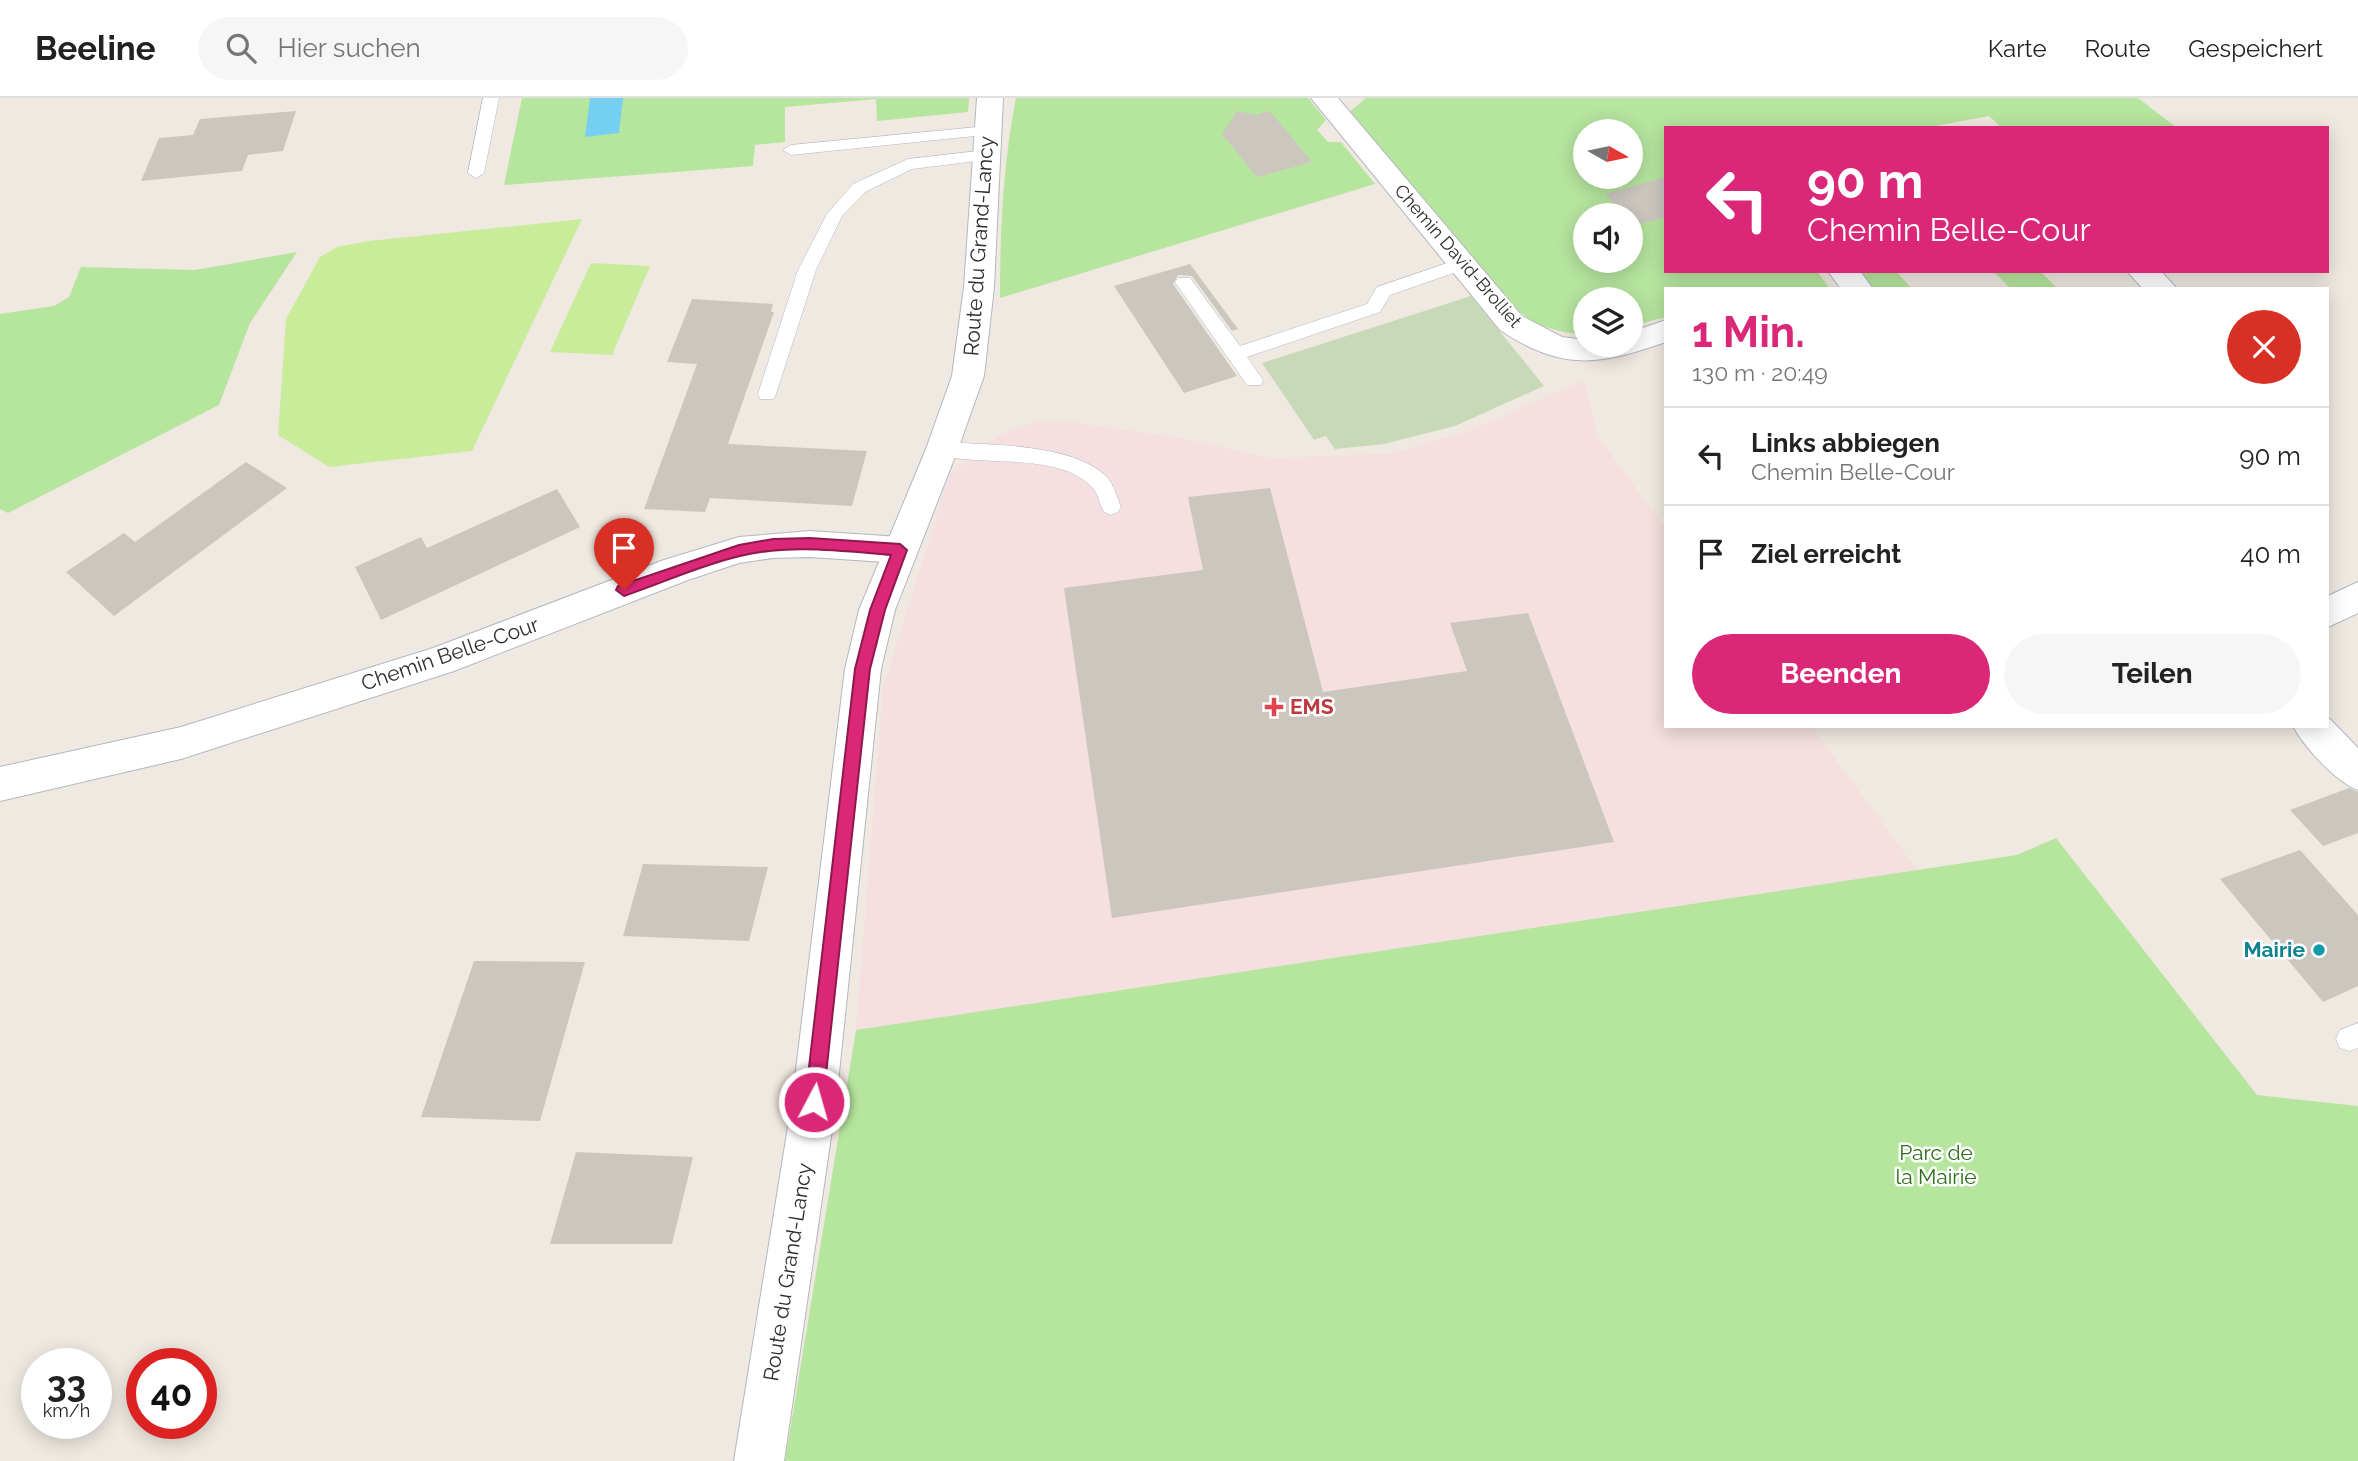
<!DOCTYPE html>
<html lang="de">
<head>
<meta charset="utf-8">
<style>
	:root { --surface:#fff; --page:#f6f6f6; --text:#222; --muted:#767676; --line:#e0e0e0; --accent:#db2777 }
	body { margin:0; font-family:Raleway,sans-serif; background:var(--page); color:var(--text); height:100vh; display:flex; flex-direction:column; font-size:26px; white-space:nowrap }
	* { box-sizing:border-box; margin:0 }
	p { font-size:23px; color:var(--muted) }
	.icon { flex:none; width:38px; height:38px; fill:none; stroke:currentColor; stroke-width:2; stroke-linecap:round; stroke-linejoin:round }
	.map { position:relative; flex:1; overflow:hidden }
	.side { position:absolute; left:1664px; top:189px; width:665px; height:441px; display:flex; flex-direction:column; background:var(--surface); border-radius:0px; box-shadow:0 4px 18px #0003 }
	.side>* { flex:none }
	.top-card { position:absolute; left:1664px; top:28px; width:665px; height:147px; border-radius:0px; box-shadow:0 4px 18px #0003; background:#db2777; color:#fff; overflow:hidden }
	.needle { width:46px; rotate:99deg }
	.buttons { position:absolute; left:1573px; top:21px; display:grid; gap:14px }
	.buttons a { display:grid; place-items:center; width:70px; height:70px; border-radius:50%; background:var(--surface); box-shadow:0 4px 18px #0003; font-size:35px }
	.speed { position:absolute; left:21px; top:1250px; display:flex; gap:14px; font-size:35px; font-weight:700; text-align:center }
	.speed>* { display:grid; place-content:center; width:91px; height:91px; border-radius:50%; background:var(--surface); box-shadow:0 4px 18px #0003; line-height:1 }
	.speed small { font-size:18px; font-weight:400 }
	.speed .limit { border:10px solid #d22; background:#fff; color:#111 }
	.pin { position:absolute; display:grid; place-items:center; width:60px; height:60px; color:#fff; margin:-72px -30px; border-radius:50% 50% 50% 0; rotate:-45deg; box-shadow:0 0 7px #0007 }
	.pin .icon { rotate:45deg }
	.me { position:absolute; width:77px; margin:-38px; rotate:6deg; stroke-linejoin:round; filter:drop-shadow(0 0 5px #0008) }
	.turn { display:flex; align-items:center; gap:24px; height:147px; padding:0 28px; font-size:32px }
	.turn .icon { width:91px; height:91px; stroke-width:2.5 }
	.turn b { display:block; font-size:49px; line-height:60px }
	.round { display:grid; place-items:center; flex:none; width:74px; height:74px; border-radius:37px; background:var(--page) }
	.head { display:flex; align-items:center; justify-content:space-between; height:119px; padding:0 28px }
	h1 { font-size:42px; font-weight:700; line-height:52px; color:var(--accent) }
	.action { display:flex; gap:14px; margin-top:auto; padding:14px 28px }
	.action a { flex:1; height:80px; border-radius:42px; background:var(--accent); color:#fff; font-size:28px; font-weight:700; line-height:80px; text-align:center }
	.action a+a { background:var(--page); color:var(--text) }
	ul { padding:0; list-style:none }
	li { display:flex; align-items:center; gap:21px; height:98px; padding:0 28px; border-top:2px solid var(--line) }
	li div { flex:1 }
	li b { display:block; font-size:26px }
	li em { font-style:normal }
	header { display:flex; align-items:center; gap:42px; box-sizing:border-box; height:98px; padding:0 35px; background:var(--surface); border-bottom:2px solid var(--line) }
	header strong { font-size:33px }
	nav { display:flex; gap:38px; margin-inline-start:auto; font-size:24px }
	.search { width:490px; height:63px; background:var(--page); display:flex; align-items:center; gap:18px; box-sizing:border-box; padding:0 24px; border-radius:38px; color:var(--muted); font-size:26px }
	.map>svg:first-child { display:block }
	.medical { fill:#f5dfe0 }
	.green { fill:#b6e59e; fill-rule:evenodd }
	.cemetery { fill:#c8d9b8 }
	.pitch { fill:#c9ec9a }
	.water { fill:#75cff0 }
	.building { fill:#cbc7bf }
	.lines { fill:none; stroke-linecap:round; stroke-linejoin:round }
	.lane-casing { stroke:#b4b7c1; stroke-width:1 }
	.street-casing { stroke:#b4b7c1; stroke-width:2 }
	.secondary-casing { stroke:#b4b7c1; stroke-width:2 }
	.lane { fill:#fff; fill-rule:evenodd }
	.street { fill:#fff; fill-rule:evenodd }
	.secondary { fill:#fff; fill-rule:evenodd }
	.route { fill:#db2777; stroke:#8e194d; stroke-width:2 }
	.health-dot { fill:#e0444e; stroke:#fff; stroke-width:2.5 }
	.culture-dot { fill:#0f9aa8; stroke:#fff; stroke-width:2.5 }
	.labels { text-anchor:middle; stroke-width:5; stroke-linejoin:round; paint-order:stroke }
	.far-street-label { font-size:18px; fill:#2e2e2e; stroke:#fff }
	.street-label { font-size:21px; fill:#2e2e2e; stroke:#fff }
	.health-label { font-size:21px; font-weight:bold; fill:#be3a42; stroke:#fff; text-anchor:start }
	.culture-label { font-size:21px; font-weight:bold; fill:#0d838f; stroke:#fff; text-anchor:end }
	.park-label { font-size:21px; fill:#2c6e1b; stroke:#fff }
</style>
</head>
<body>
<header>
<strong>Beeline</strong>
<div class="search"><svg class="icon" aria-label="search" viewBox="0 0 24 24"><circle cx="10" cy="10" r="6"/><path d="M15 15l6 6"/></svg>Hier suchen</div>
<nav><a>Karte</a><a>Route</a><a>Gespeichert</a></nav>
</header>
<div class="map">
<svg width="2358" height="1363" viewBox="0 0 2358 1363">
	<rect width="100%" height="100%" fill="#efe9e1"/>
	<!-- medical -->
	<path class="medical" d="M1584,282L1597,337L1666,431V628H1811L1917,772L856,932L883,590L949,378L998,338L1033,325H1078L1181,340L1270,360L1389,356L1469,333Z"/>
	<!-- green -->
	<path class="green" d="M522,0H969L968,14L877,23L876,1L785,9V44L755,47L753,68L504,87Z
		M1016,0H1308L1326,22L1317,32L1328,44H1341L1375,86L1000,200C1000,133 1003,66 1016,0Z
		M1366,0H2138L2177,30H2002L1989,18L1924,30H1666V173H1817L1830,191H1666V219L1631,228V201H1586L1585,236L1583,237L1559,233L1533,225L1487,184L1347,16ZM1586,33H1631V79H1586ZM1586,117H1631V163H1586Z
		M297,154L250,225L219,307L8,415L0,411V216L54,208L69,199L81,169L195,172Z
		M1857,173H1896L1912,191H1872Z
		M1993,173H2040L2058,191H2011Z
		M2056,740L2257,997L2358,1008V1363H785L856,932L2017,757Z"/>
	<!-- cemetery -->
	<path class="cemetery" d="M1471,198L1544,288L1455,328L1384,346L1335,351L1326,338L1314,342L1262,265Z"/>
	<!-- pitch -->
	<path class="pitch" d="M582,121L472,353L329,369L278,337L286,221L320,159L337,149L369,143Z
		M591,165L650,168L612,257L550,254Z"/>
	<!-- water -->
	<path class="water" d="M590,0H623L619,35L585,39Z"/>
	<!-- building -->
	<path class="building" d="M296,13L283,53L248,57L242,73L141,83L159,40L193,37L200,21Z
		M1237,13L1255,17L1270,13L1312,64L1257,79L1222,36Z
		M1666,79V119L1633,128L1631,117H1624L1605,96Z
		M1190,166L1238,231L1232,233L1192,178L1178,177L1173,186L1237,278L1184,295L1114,188Z
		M692,201L773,206L771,214H774L728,346L867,353L852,408L710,400L705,414L644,411L697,266L667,264Z
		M246,364L287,390L114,518L66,474L124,435L135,444Z
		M1270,390L1323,594L1467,573L1450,525L1528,515L1614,744L1112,820L1064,490L1203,472L1188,399Z
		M557,391L580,429L381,522L355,469L421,439L427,450Z
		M2349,690L2358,694V735L2323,748L2290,712Z
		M2300,752L2358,817V888L2323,904L2220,781Z
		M643,766L768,769L749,843L623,838Z
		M474,863L585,864L540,1023L421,1019Z
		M576,1054L693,1059L672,1146H550Z"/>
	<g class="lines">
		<!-- lane casing -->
		<g class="lane-casing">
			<path id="lane" d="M483,0H499L484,75L476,80L468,75Z
				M988,28L994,30L996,33L994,36L791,57L783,52L791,47Z
				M987,52L995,57L993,61L912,71L865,94L842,118L816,172L776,296L774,301H760L758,296L798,172L827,116L853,86L908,61Z
				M1462,160L1468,162L1471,166L1468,170L1390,197L1380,214L1247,259L1263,282L1261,287H1247L1175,184L1178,180H1190L1240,248L1367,206L1377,189Z
				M942,344C987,347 1074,345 1107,379C1114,387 1117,399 1121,409L1118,414L1111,417L1104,414C1100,407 1098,396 1093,390C1058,352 980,370 935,356L932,351L935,346Z
				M2358,925V950L2349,953L2340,950L2336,941L2340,932Z"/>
		</g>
		<!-- street casing -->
		<g class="street-casing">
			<path id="street" d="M1311,0H1338L1522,218L1562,239L1586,242V247H1631V234L1666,222V244C1599,267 1563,274 1500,232Z
				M1828,173H1860L1873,191H1841Z
				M2127,173H2161L2177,191H2143Z
				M810,433L900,439L912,443L917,452L912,461L900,465L810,459L773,460L739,465L688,482L454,573L181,661L0,703V669L181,629L433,550L664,462L739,439Z
				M2358,484V515L2328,529V498Z
				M2328,619L2358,650V692C2336,684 2304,649 2293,628H2328Z"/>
		</g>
		<!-- secondary casing -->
		<g class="secondary-casing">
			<path id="secondary" d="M977,0H1003L994,189L984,278L958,351L895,512L881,571L836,1004L784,1363H734L792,1004L845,571L859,512L926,351L952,278L964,189Z"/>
		</g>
		<!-- lane -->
		<use href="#lane" class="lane"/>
		<!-- street -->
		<use href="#street" class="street"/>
		<!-- secondary -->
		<use href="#secondary" class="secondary"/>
	</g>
	<!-- route -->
	<path class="route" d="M810,440L900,446L907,452L885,512L870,571L823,1004L821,1010L814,1013L808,1010L805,1004L855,571L870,512L891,457C841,453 789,446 740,458C701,467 662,485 624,498L616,492L618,488L739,447L773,441Z"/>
	<!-- markers -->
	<path class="health-dot" d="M1270.5 598.5h7v7h7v7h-7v7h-7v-7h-7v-7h7z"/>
	<circle class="culture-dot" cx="2319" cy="852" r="7"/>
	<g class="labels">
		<!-- far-street labels -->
		<g class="far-street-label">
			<text transform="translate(1458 158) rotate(49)" y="6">Chemin David-Brolliet</text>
		</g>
		<!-- street labels -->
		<g class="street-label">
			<text transform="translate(979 148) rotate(-86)" y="7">Route du Grand-Lancy</text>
			<text transform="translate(450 556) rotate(-19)" y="7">Chemin Belle-Cour</text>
			<text transform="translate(788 1174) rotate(-81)" y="7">Route du Grand-Lancy</text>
		</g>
		<!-- health labels -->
		<g class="health-label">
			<text x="1290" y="616">EMS</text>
		</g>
		<!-- culture labels -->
		<g class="culture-label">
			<text x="2305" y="859">Mairie</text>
		</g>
		<!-- park labels -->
		<g class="park-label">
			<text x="1936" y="1062">Parc de<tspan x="1936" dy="24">la Mairie</tspan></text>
		</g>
	</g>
</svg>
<div class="buttons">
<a><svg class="needle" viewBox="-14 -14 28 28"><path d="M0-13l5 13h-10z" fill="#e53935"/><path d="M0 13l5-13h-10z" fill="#767676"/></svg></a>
<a><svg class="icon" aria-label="sound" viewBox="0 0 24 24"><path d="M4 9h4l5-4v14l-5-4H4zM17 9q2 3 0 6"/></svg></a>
<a><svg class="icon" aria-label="layers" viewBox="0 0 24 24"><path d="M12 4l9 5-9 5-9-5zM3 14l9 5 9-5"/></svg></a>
</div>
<div class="speed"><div>33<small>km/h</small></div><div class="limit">40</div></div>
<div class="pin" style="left:624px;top:492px;background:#d93025"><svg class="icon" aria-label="arrive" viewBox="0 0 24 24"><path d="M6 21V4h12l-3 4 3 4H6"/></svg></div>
<svg class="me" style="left:814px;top:1004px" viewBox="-20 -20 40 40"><circle r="17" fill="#db2777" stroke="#fff" stroke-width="3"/><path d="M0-11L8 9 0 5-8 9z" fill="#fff"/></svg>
<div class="top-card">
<div class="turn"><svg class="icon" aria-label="left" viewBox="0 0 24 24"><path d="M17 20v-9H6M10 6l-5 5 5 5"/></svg><div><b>90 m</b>Chemin Belle-Cour</div></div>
</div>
<section class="side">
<div class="head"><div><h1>1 Min.</h1><p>130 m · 20:49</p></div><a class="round" style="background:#d93025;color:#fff"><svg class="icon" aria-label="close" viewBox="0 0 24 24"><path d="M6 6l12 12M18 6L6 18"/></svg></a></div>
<ul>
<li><svg class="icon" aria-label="left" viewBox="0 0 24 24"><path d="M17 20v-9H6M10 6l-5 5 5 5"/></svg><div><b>Links abbiegen</b><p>Chemin Belle-Cour</p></div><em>90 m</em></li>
<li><svg class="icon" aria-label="arrive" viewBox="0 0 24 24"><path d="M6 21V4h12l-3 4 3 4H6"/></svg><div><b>Ziel erreicht</b></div><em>40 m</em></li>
</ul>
<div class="action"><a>Beenden</a><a>Teilen</a></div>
</section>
</div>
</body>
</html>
